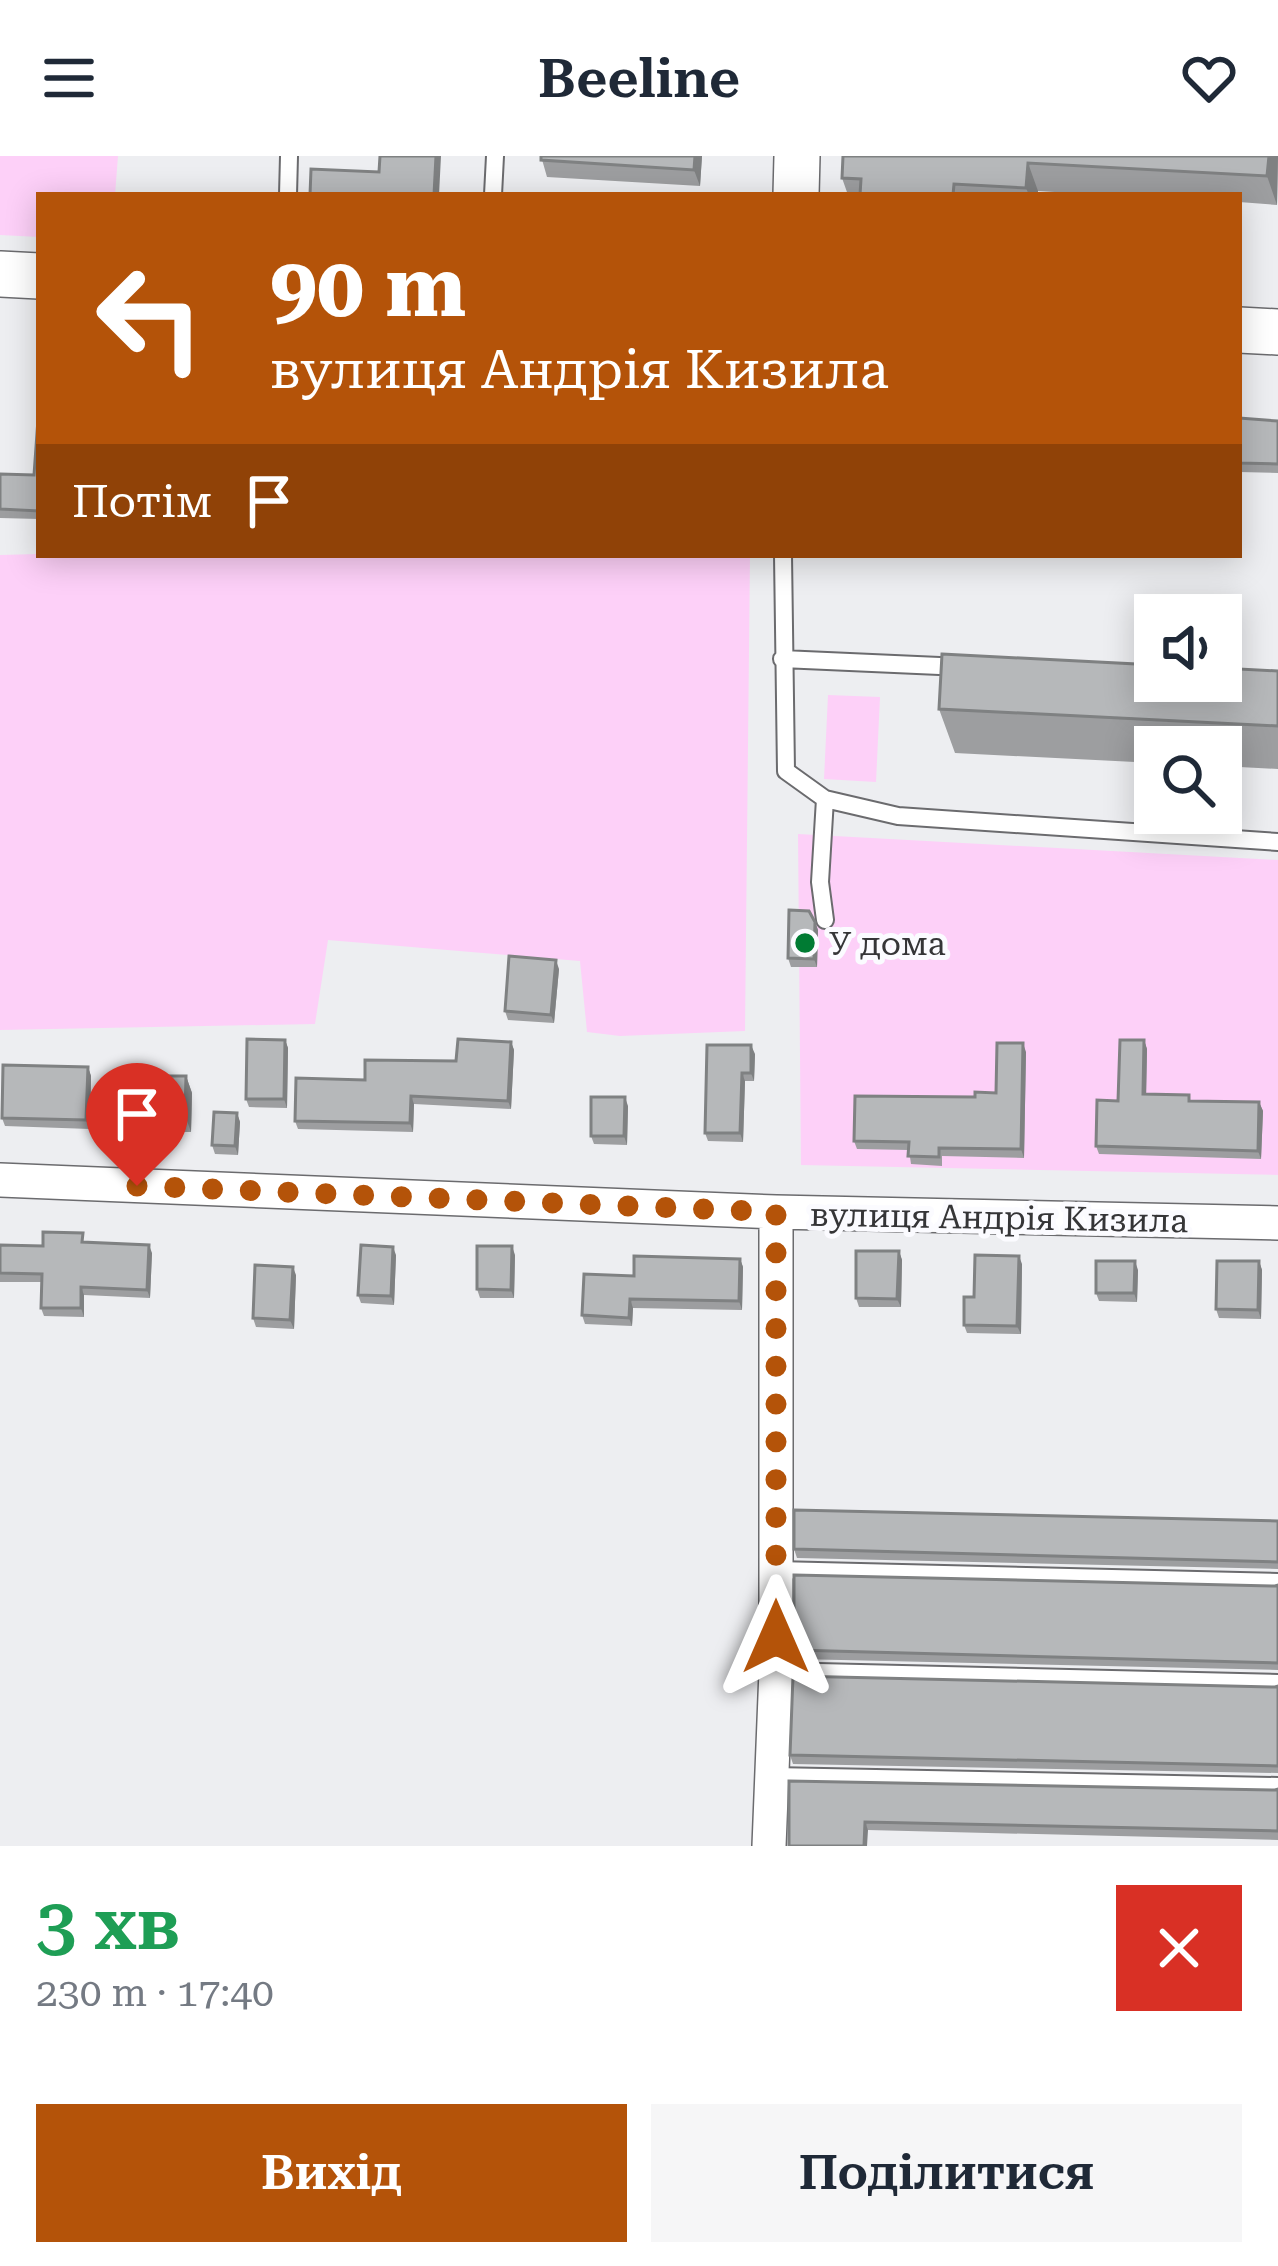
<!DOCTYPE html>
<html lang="uk">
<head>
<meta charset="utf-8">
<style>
	:root { --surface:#fff; --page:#f6f6f7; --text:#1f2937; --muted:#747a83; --accent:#b45309 }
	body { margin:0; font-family:"Roboto Serif",serif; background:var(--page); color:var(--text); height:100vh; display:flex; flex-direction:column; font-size:45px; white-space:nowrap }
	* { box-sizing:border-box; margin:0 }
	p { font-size:39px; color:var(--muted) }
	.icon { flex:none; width:66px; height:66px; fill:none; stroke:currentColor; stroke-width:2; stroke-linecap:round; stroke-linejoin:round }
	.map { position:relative; height:1690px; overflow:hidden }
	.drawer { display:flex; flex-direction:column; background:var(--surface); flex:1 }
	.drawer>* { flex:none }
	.top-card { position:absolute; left:36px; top:36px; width:1206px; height:366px; border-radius:0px; box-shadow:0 6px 30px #0003; background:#b45309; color:#fff; overflow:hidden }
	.tools { position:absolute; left:1134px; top:438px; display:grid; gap:24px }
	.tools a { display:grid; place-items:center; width:108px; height:108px; border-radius:0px; background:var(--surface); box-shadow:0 6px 30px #0003; font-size:60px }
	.pin { position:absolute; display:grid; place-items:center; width:102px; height:102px; color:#fff; margin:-123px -51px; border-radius:50% 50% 50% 0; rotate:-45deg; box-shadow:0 0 12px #0007 }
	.pin .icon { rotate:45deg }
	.me { position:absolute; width:132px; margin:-66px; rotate:0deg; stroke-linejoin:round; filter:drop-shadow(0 0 9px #0008) }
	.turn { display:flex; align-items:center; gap:42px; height:252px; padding:0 36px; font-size:54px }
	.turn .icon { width:156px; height:156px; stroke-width:2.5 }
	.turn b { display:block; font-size:84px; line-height:102px }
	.then { display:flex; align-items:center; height:114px; padding:0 36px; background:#0003; gap:24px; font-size:45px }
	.round { display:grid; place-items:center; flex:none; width:126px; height:126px; border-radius:0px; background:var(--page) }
	.headline { display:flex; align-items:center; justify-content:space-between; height:204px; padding:0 36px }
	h1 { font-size:72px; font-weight:600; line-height:90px; color:#1e9e55 }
	.button { display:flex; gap:24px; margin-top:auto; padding:24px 36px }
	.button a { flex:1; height:138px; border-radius:0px; background:var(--accent); color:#fff; font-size:48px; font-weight:600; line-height:138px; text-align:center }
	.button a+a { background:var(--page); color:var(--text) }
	header { display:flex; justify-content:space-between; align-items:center; height:156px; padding:0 36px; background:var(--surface); font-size:54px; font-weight:600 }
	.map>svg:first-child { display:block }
	.green { fill:#fdd0f8 }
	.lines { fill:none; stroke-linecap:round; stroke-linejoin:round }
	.lane-casing { stroke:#6b6b6e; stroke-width:20 }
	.street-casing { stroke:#6b6b6e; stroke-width:36 }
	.secondary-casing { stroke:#6b6b6e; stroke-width:48 }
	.lane { stroke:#fff; stroke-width:16 }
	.street { stroke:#fff; stroke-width:33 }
	.secondary { stroke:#fff; stroke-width:45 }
	.wall { fill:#9d9ea0 }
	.shaded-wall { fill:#7f8182 }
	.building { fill:#b6b8ba; stroke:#7f8182; stroke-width:3 }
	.route { stroke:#b45309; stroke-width:21; stroke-dasharray:0 37.8 }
	.poi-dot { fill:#007b33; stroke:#fbfbff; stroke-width:4.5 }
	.labels { text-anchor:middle; stroke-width:10; stroke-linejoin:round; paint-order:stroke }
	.poi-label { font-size:33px; fill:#353537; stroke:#fbfbff; text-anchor:start }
	.street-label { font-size:33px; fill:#353537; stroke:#fbfbff }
</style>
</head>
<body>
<header><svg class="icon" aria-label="menu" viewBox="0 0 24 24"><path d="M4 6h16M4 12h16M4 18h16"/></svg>Beeline<svg class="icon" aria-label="heart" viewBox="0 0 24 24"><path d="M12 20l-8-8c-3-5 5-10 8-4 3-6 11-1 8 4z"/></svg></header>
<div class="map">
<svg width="1278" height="1690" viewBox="0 0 1278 1690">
	<rect width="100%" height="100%" fill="#edeef1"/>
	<!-- green -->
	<path class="green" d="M0,0H118L115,39H39V81L0,79Z
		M39,398L750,399L745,875L620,880L587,876L580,805L328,784L315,868L0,874V399Z
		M828,539L880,541L876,626L824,623Z
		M798,678L1278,704V1019L801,1009Z"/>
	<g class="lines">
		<!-- lane casing -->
		<g class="lane-casing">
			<path id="lane" d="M288,39L289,0
				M493,39L495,0
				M783,399L786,615L825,643L898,660L1278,686
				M782,503L962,511
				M825,643L820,726L825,764
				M776,1414L1278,1426
				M776,1515L1278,1527
				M772,1620L1278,1630"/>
		</g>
		<!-- street casing -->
		<g class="street-casing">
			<path id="street" d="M0,1024L776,1056L1278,1067
				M769,1690L776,1515V1056"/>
		</g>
		<!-- secondary casing -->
		<g class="secondary-casing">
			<path id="secondary" d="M796,39L797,0
				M0,118L39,120
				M1239,174L1278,176"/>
		</g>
		<!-- lane -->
		<use href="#lane" class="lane"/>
		<!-- street -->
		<use href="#street" class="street"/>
		<!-- secondary -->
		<use href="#secondary" class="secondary"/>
	</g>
	<!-- wall -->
	<path class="wall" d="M541,0H702L700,30L547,21Z
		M843,0H1278L1277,49L1239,46V39H1103L1038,35V39H848L842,22Z
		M39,249V363L0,362V318L34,319Z
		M1239,262L1278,265V317L1239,316Z
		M1278,515V613L1221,610V591H1155V607L955,597L939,553Z
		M815,766L818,774L817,811H791L788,802Z
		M559,813L554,867L508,864L505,855Z
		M285,884L288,892L287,952L249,951L246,943Z
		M1144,884L1147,893L1146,938L1191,945L1259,946L1263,955L1261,1003L1099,998L1096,990L1118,945Z
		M511,886L514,894L511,953L414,948L413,976L298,973L295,965L365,924L456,905Z
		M1026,896L1024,1002L942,1000V1010L911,1008L909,994L857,993L854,985L975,941L996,937Z
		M755,898L754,925H745L743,986L708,985L705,977Z
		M88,911L91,920L90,973L5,970L2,962Z
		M186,920L192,937L191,976H159L154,964L153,997L121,996L118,987L152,947Z
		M628,950L627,989L594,988L591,980Z
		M237,957L240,966L238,999L215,998L212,989Z
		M86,1086L152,1097L150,1142L84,1139V1161L44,1160L41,1152L42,1126H0V1089L43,1090Z
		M899,1095L902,1104L901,1151H859L856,1142Z
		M396,1099L394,1149L361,1147L358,1139Z
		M515,1099L514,1142H480L477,1133Z
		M740,1103L743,1111L742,1154L633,1152L632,1170L585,1168L582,1159L634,1120Z
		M1259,1105L1262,1114L1261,1163L1219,1162L1216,1153Z
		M1022,1108L1021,1178L967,1177L964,1169L974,1141Z
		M1138,1114L1137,1146L1099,1145L1096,1137Z
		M296,1119L294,1173L256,1171L253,1162Z
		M1278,1365V1413L797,1402L794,1393Z
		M1278,1429V1514L797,1503L794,1494Z
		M1278,1530V1617L793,1608L790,1599Z
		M789,1625L1275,1634L1278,1633V1684L868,1674Z"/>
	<!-- shaded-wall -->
	<path class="shaded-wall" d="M436,0H441L439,39H434Z
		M695,0H702L700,30L694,14Z
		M1269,0H1278L1277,49L1267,20Z
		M1028,7L1038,35V39H1029L1026,32Z
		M815,766L818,774L817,811L814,803Z
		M556,804L559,813L554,867L551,859Z
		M285,884L288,892L287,952L284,943Z
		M1144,884L1147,893L1146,946L1143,938Z
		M511,886L514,894L511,953L508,945Z
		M1023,887L1026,896L1024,1002L1021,993Z
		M751,889L755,898L754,925L751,917Z
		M88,911L91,920L90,973L86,964Z
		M742,917L745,925L743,986L740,977Z
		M186,920L192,937L191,976L185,959Z
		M411,940L414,948L413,976L410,967Z
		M625,941L628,950L627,989L624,980Z
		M1259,946L1263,955L1261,1003L1258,995Z
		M152,947L154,964L153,997L150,989Z
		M237,957L240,966L238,999L235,990Z
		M149,1089L152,1097L150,1142L147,1134Z
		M512,1090L515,1099L514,1142L511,1134Z
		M393,1091L396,1099L394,1149L391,1140Z
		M899,1095L902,1104L901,1151L897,1143Z
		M1019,1100L1022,1108L1021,1178L1017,1170Z
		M740,1103L743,1111L742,1154L739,1145Z
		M1135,1105L1138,1114L1137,1146L1134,1137Z
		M1259,1105L1262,1114L1261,1163L1258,1154Z
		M293,1111L296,1119L294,1173L290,1164Z
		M81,1131L84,1139V1161L81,1152Z
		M630,1143L633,1152L632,1170L629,1162Z
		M865,1666L868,1674L867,1690H864Z"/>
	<!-- building -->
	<path class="building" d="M380,0H436L434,39H310L311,13L379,16Z
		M541,0H695L694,14L541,4Z
		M843,0H1269L1267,20L1028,7L1026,32L954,28L953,39H860L861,23L842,22Z
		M39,249V355L0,353V318L34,319Z
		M1239,262L1278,265V308L1239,307Z
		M942,498L1155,509V525H1221V512L1278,515V570L939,553Z
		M789,754L809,755L815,766L814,803L788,802Z
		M509,800L556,804L551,859L505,855Z
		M247,883L285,884L284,943H246Z
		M458,883L511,886L508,945L411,940L410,967L295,965L296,922L365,924V904L456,905Z
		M1120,884H1144L1143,938L1189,939V945L1259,946L1258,995L1096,990L1097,944L1118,945Z
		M997,887H1023L1021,993L939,992V1001L908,1000L909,986L854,985L855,940L975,941V936L996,937Z
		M707,889H751V917H742L740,977H705Z
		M3,909L88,911L86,964L2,962Z
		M154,920H186L185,959H153Z
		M591,941H625L624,980H591Z
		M120,945L152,947L150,989L118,987Z
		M214,956L237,957L235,990L212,989Z
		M43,1076L83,1077L82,1086L149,1089L147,1134L81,1131V1152H41L42,1118L0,1117V1089L43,1090Z
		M361,1089L393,1091L391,1140L358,1139Z
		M477,1090H512L511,1134L477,1133Z
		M856,1095H899L897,1143L856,1142Z
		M975,1099L1019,1100L1017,1170L964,1169V1141H974Z
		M634,1100L740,1103L739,1145L630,1143L629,1162L582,1159L584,1118L634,1120Z
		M1096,1105H1135L1134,1137H1096Z
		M1217,1105H1259L1258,1154L1216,1153Z
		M255,1109L293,1111L290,1164L253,1162Z
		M794,1354L1278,1365V1406L794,1393Z
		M794,1419L1275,1430L1278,1429V1507L794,1494Z
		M793,1520L1275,1531L1278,1530V1610L790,1599Z
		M789,1625L1275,1634L1278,1633V1675L865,1666L864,1690H789Z"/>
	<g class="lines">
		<!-- route -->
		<path class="route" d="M137,1030L776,1056V1481"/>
	</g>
	<!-- markers -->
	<circle class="poi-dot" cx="805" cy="787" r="12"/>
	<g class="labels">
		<!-- poi labels -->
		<g class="poi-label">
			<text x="829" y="799">У дома</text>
		</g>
		<!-- street labels -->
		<g class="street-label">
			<text transform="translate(999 1061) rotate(1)" y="12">вулиця Андрія Кизила</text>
		</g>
	</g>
</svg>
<div class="tools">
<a><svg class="icon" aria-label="sound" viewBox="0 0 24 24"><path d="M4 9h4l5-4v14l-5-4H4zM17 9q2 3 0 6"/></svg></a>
<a><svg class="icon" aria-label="search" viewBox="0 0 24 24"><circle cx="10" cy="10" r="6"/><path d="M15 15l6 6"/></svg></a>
</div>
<div class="pin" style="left:137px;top:1030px;background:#d93025"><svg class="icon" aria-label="arrive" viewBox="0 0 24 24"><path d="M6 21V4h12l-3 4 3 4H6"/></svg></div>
<svg class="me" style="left:776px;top:1481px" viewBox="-20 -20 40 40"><path d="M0-17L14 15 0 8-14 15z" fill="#b45309" stroke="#fff" stroke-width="4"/></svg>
<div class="top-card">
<div class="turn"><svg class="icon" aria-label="left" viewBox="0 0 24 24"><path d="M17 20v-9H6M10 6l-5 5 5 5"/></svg><div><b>90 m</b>вулиця Андрія Кизила</div></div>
<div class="then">Потім<svg class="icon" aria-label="arrive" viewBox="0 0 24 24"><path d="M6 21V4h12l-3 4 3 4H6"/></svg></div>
</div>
</div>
<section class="drawer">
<div class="headline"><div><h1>3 хв</h1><p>230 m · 17:40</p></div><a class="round" style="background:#d93025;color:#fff"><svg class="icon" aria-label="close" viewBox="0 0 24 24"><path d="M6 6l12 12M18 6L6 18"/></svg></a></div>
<div class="button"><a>Вихід</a><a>Поділитися</a></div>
</section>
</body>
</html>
